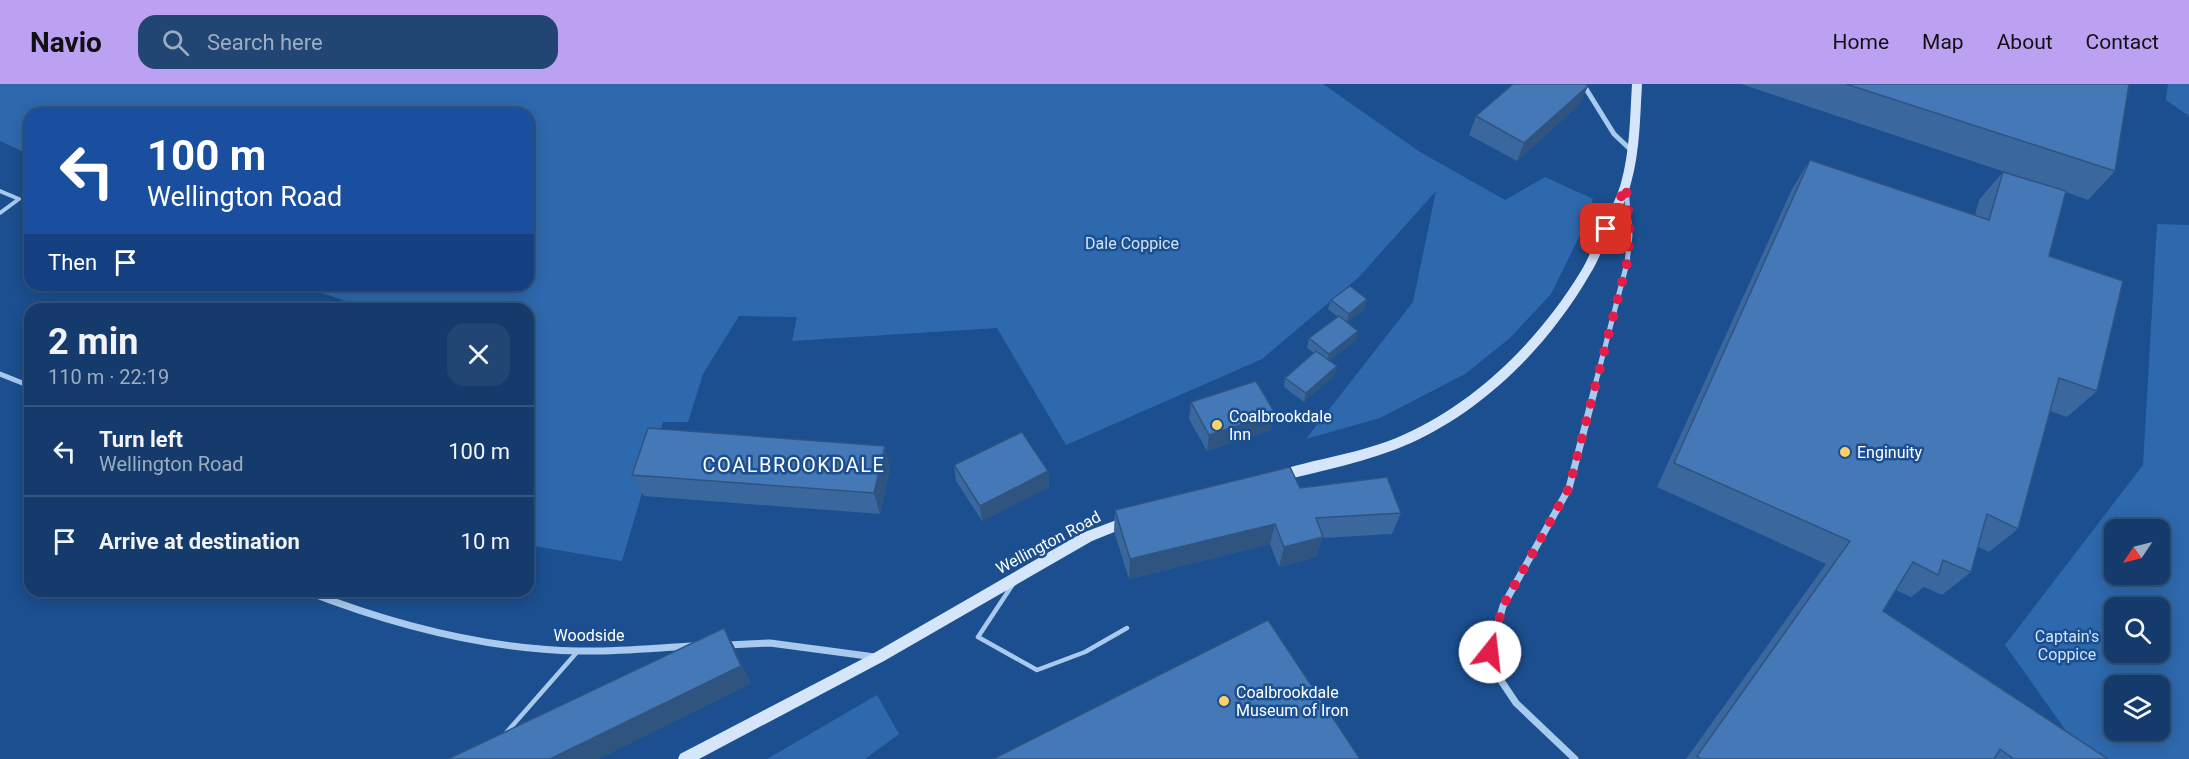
<!DOCTYPE html>
<html lang="en">
<head>
<meta charset="utf-8">
<style>
	:root { --surface:#143b6b; --page:#214673; --text:#f1f3f6; --muted:#9dadc1; --line:#33557e; --accent:#bca0f2 }
	body { margin:0; font-family:Roboto,sans-serif; background:var(--page); color:var(--text); height:100vh; display:flex; flex-direction:column; font-size:22px; white-space:nowrap }
	* { box-sizing:border-box; margin:0 }
	p { font-size:20px; color:var(--muted) }
	.icon { flex:none; width:33px; height:33px; fill:none; stroke:currentColor; stroke-width:2; stroke-linecap:round; stroke-linejoin:round }
	.map { position:relative; flex:1; overflow:hidden }
	.sheet { position:absolute; left:24px; top:219px; width:510px; height:294px; display:flex; flex-direction:column; background:var(--surface); border-radius:18px; box-shadow:0 3px 15px #0003,0 0 0 2px var(--line) }
	.sheet>* { flex:none }
	.guide { position:absolute; left:24px; top:24px; width:510px; height:183px; border-radius:18px; box-shadow:0 3px 15px #0003,0 0 0 2px var(--line); background:#1a4fa0; color:#fff; overflow:hidden }
	.needle { width:39px; rotate:235deg }
	.fabs { position:absolute; left:2104px; top:435px; display:grid; gap:12px }
	.fabs a { display:grid; place-items:center; width:66px; height:66px; border-radius:12px; background:var(--surface); box-shadow:0 3px 15px #0003,0 0 0 2px var(--line); font-size:30px }
	.pin { position:absolute; display:grid; place-items:center; width:51px; height:51px; color:#fff; margin:-26px; border-radius:12px; box-shadow:0 3px 9px #0006 }
	.me { position:absolute; width:66px; margin:-33px; rotate:16deg; stroke-linejoin:round; filter:drop-shadow(0 0 4px #0008) }
	.turn { display:flex; align-items:center; gap:21px; height:126px; padding:0 24px; font-size:27px }
	.turn .icon { width:78px; height:78px; stroke-width:2.5 }
	.turn b { display:block; font-size:42px; line-height:51px }
	.then { display:flex; align-items:center; height:57px; padding:0 24px; background:#0003; gap:12px; font-size:22px }
	.round { display:grid; place-items:center; flex:none; width:63px; height:63px; border-radius:18px; background:var(--page) }
	.headline { display:flex; align-items:center; justify-content:space-between; height:102px; padding:0 24px }
	h1 { font-size:36px; font-weight:700; line-height:45px }
	ul { padding:0; list-style:none }
	li { display:flex; align-items:center; gap:18px; height:90px; padding:0 24px; border-top:2px solid var(--line) }
	li div { flex:1 }
	li b { display:block; font-size:22px }
	li em { font-style:normal }
	header { display:flex; align-items:center; gap:36px; box-sizing:border-box; height:84px; padding:0 30px; background:var(--accent); color:#111 }
	header strong { font-size:28px }
	nav { display:flex; gap:33px; margin-inline-start:auto; font-size:21px }
	.search { width:420px; height:54px; background:var(--page); display:flex; align-items:center; gap:15px; box-sizing:border-box; padding:0 21px; border-radius:18px; color:var(--muted); font-size:22px }
	.map>svg:first-child { display:block }
	.green { fill:#2e69ad; fill-rule:evenodd }
	.lines { fill:none; stroke-linecap:round; stroke-linejoin:round }
	.lane-far1 { stroke:#a9c9ee; stroke-width:4 }
	.lane { stroke:#a9c9ee; stroke-width:4.5 }
	.street-far1 { stroke:#a9c9ee; stroke-width:5 }
	.street { stroke:#a9c9ee; stroke-width:7 }
	.secondary { fill:#d6e6fa; fill-rule:evenodd }
	.wall { fill:#3a679d }
	.shaded-wall { fill:#305480 }
	.building { fill:#4478b7; stroke:#305480; stroke-width:1.5 }
	.route { stroke:#e11d48; stroke-width:10; stroke-dasharray:0 18 }
	.poi-dot { fill:#ffd166; stroke:#1b4f8f; stroke-width:2 }
	.labels { text-anchor:middle; stroke-width:5; stroke-linejoin:round; paint-order:stroke }
	.park-label { font-size:16px; fill:#cfe3fa; stroke:#1b4f8f }
	.poi-label { font-size:16px; fill:#fff; stroke:#1b4f8f; text-anchor:start }
	.street-label { font-size:16px; fill:#fff; stroke:#1b4f8f }
	.quarter-label { font-size:20px; letter-spacing:1.5px; fill:#fff; stroke:#1b4f8f }
</style>
</head>
<body>
<header>
<strong>Navio</strong>
<div class="search"><svg class="icon" aria-label="search" viewBox="0 0 24 24"><circle cx="10" cy="10" r="6"/><path d="M15 15l6 6"/></svg>Search here</div>
<nav><a>Home</a><a>Map</a><a>About</a><a>Contact</a></nav>
</header>
<div class="map">
<svg width="2189" height="675" viewBox="0 0 2189 675">
	<rect width="100%" height="100%" fill="#1b4f8f"/>
	<!-- green -->
	<path class="green" d="M0,0H1323L1420,68L1505,116L1545,93L1593,115L1583,145L1551,210L1510,254L1465,290L1380,334L1306,355L1413,218L1436,107L1359,193L1262,275L1066,361L997,244L792,257L797,233L739,232L703,290L688,338H663L622,477L528,461V280L534,269L528,268V225H370L298,201H528V30H30V71L0,57Z
		M2168,0H2189V32L2166,16Z
		M2157,140L2189,141V675H2094L2069,651L2005,561L2143,381ZM2115,446H2160V490H2115ZM2115,524H2160V568H2115ZM2115,602H2160V646H2115Z
		M877,611L899,650L865,675H767Z"/>
	<g class="lines">
		<!-- lane-far1 -->
		<path class="lane-far1" d="M0,107L19,115L0,129"/>
		<!-- lane -->
		<path class="lane" d="M1013,500L978,553L1037,586L1085,568L1127,544
			M505,650L578,567"/>
		<!-- street-far1 -->
		<path class="street-far1" d="M1583,0L1614,50L1632,67
			M0,290L30,302
			M1594,305L1627,179L1630,151L1626,104"/>
		<!-- street -->
		<path class="street" d="M306,507C393,541 484,565 578,567C616,568 655,564 693,562
			M727,561L770,559L875,573
			M1575,675L1516,619L1494,586L1490,568L1503,522L1569,404L1595,304"/>
		<!-- secondary -->
		<path class="secondary" d="M1632,0H1642C1640,33 1640,67 1631,99C1627,115 1618,130 1611,145C1604,160 1599,176 1590,190C1549,261 1486,325 1411,359C1368,378 1321,387 1276,398L1272,397L1270,393L1272,389C1315,374 1361,370 1403,351C1477,318 1539,256 1581,187C1589,174 1594,159 1601,145C1608,130 1616,116 1621,99C1630,67 1630,33 1632,0Z
			M1130,431L1134,432L1136,436L1134,440L1092,457L884,577L699,675H678L680,670L874,569L1082,449Z"/>
	</g>
	<!-- wall -->
	<path class="wall" d="M1741,0H2129L2115,87L2088,116L2066,108L2049,172L2097,307L2067,333L2050,327L2018,445L1989,468L1978,463L1971,488L1942,511L1924,503L1911,513L1896,506L1883,527L2108,675H1686L1826,480L1657,403L1792,105L1810,76L1975,131L1979,116L2003,88L2029,96Z
		M1580,20L1517,77L1469,51L1476,32Z
		M1331,216L1365,225L1347,238L1356,256L1329,277L1337,282L1334,291L1304,318L1284,303L1285,294L1314,269L1307,264L1309,254L1338,233L1328,225Z
		M1191,318L1271,346L1207,367L1189,335Z
		M954,381L1048,387L1049,403L982,437L956,397Z
		M890,383L880,430L644,412L632,391Z
		M1300,404L1401,429L1392,450L1322,454L1316,473L1279,483L1270,460L1129,495L1114,447L1115,426Z"/>
	<!-- shaded-wall -->
	<path class="shaded-wall" d="M1588,2L1580,20L1517,77L1524,59Z
		M1367,215L1365,225L1346,239L1349,230Z
		M1358,247L1356,256L1326,279L1329,270Z
		M1337,282L1334,291L1304,318L1306,309Z
		M1275,329L1271,346L1207,367L1209,351Z
		M885,362L890,383L880,430L874,409Z
		M1048,387L1049,403L982,437L980,422Z
		M1275,440L1270,460L1129,495L1130,475Z
		M1323,453L1316,473L1279,483L1284,463Z
		M724,544L734,562L751,600L599,675H550Z"/>
	<!-- building -->
	<path class="building" d="M1513,0H1585L1588,2L1524,59L1476,32Z
		M1846,0H2129L2115,87Z
		M1810,76L1989,136L2003,88L2066,107L2049,172L2123,197L2097,307L2059,294L2018,445L1987,430L1971,488L1943,476L1938,491L1913,478L1883,527L2108,675H2014L2000,665L1994,675H1701L1697,672L1850,457L1674,379Z
		M1350,202L1367,215L1349,230L1331,216Z
		M1339,232L1358,247L1329,270L1309,254Z
		M1316,267L1337,282L1306,309L1285,294Z
		M1256,297L1275,329L1209,351L1191,318Z
		M648,344L885,362L874,409L632,391Z
		M1022,348L1048,387L980,422L954,381Z
		M1290,383L1300,404L1387,393L1401,429L1316,434L1323,453L1284,463L1275,440L1130,475L1115,426Z
		M1268,536L1360,675H993Z
		M724,544L741,582L550,675H448Z"/>
	<g class="lines">
		<!-- route -->
		<path class="route" d="M1490,568L1503,522L1569,404L1627,179L1630,151L1626,102L1606,145"/>
	</g>
	<!-- markers -->
	<g class="poi-dot">
		<circle cx="1217" cy="341" r="6"/>
		<circle cx="1845" cy="368" r="6"/>
		<circle cx="1224" cy="617" r="6"/>
	</g>
	<g class="labels">
		<!-- park labels -->
		<g class="park-label">
			<text x="1132" y="165">Dale Coppice</text>
			<text x="2067" y="558">Captain's<tspan x="2067" dy="18">Coppice</tspan></text>
		</g>
		<!-- poi labels -->
		<g class="poi-label">
			<text x="1229" y="338">Coalbrookdale<tspan x="1229" dy="18">Inn</tspan></text>
			<text x="1857" y="374">Enginuity</text>
			<text x="1236" y="614">Coalbrookdale<tspan x="1236" dy="18">Museum of Iron</tspan></text>
		</g>
		<!-- street labels -->
		<g class="street-label">
			<text transform="translate(1048 458) rotate(-28)" y="6">Wellington Road</text>
			<text x="589" y="557">Woodside</text>
		</g>
		<!-- quarter labels -->
		<g class="quarter-label">
			<text x="794" y="388">COALBROOKDALE</text>
		</g>
	</g>
</svg>
<div class="fabs">
<a><svg class="needle" viewBox="-14 -14 28 28"><path d="M0-13l5 13h-10z" fill="#e53935"/><path d="M0 13l5-13h-10z" fill="#9dadc1"/></svg></a>
<a><svg class="icon" aria-label="search" viewBox="0 0 24 24"><circle cx="10" cy="10" r="6"/><path d="M15 15l6 6"/></svg></a>
<a><svg class="icon" aria-label="layers" viewBox="0 0 24 24"><path d="M12 4l9 5-9 5-9-5zM3 14l9 5 9-5"/></svg></a>
</div>
<div class="pin" style="left:1606px;top:145px;background:#d93025"><svg class="icon" aria-label="arrive" viewBox="0 0 24 24"><path d="M6 21V4h12l-3 4 3 4H6"/></svg></div>
<svg class="me" style="left:1490px;top:568px" viewBox="-20 -20 40 40"><circle r="19" fill="#fff"/><path d="M0-13L10 11 0 6-10 11z" fill="#e11d48"/></svg>
<div class="guide">
<div class="turn"><svg class="icon" aria-label="left" viewBox="0 0 24 24"><path d="M17 20v-9H6M10 6l-5 5 5 5"/></svg><div><b>100 m</b>Wellington Road</div></div>
<div class="then">Then<svg class="icon" aria-label="arrive" viewBox="0 0 24 24"><path d="M6 21V4h12l-3 4 3 4H6"/></svg></div>
</div>
<section class="sheet">
<div class="headline"><div><h1>2 min</h1><p>110 m · 22:19</p></div><a class="round"><svg class="icon" aria-label="close" viewBox="0 0 24 24"><path d="M6 6l12 12M18 6L6 18"/></svg></a></div>
<ul>
<li><svg class="icon" aria-label="left" viewBox="0 0 24 24"><path d="M17 20v-9H6M10 6l-5 5 5 5"/></svg><div><b>Turn left</b><p>Wellington Road</p></div><em>100 m</em></li>
<li><svg class="icon" aria-label="arrive" viewBox="0 0 24 24"><path d="M6 21V4h12l-3 4 3 4H6"/></svg><div><b>Arrive at destination</b></div><em>10 m</em></li>
</ul>
</section>
</div>
</body>
</html>
